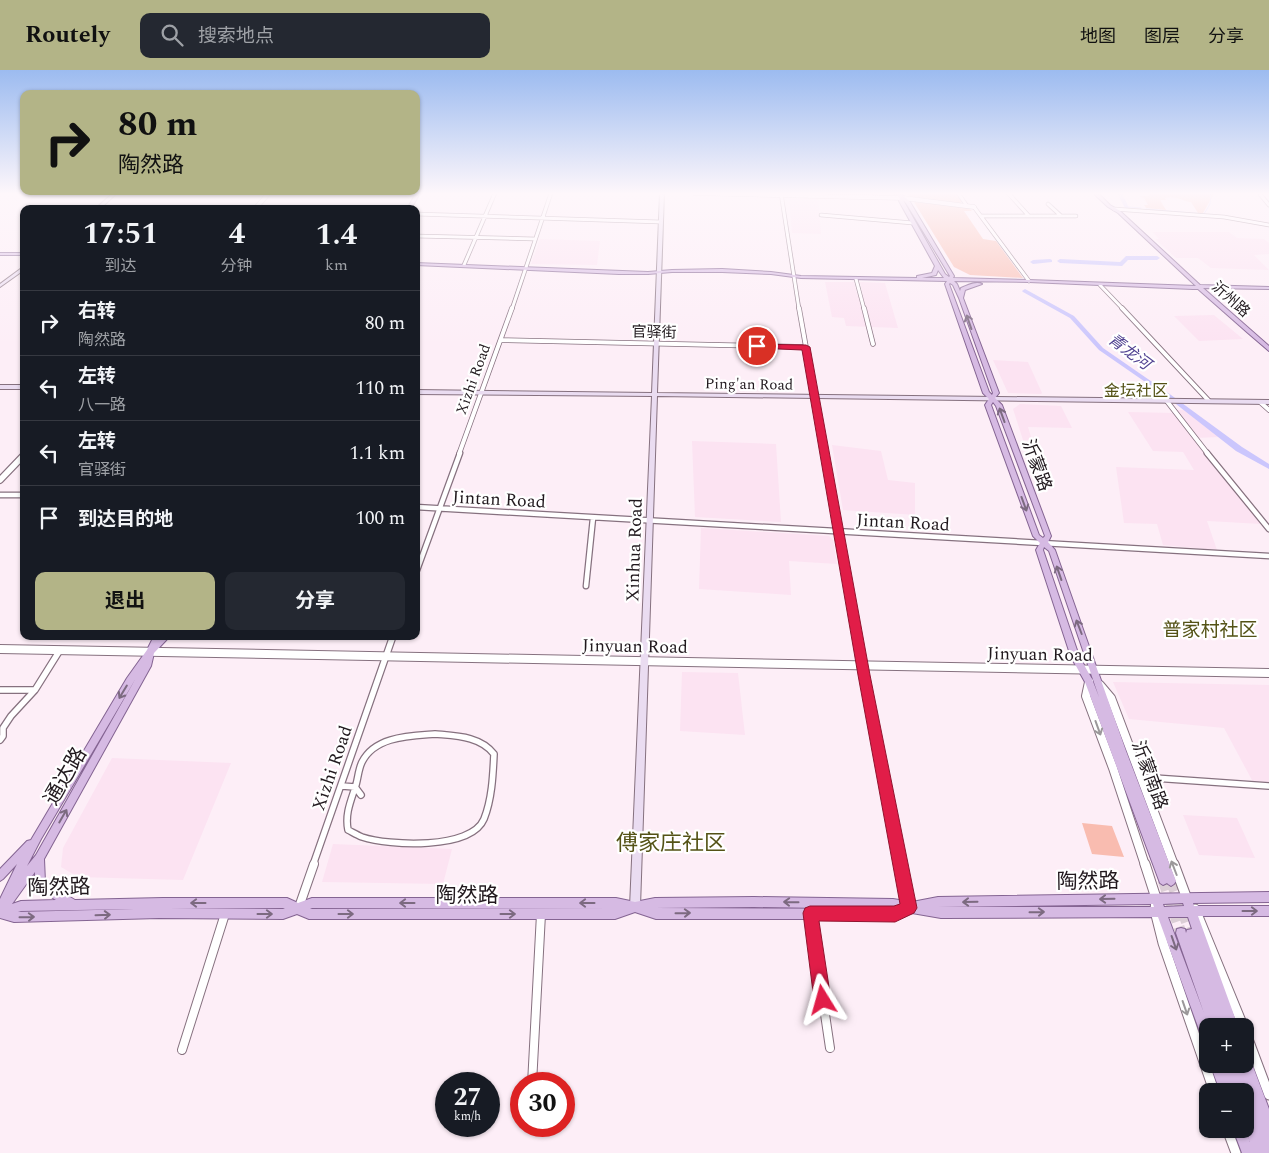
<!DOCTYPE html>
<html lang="zh">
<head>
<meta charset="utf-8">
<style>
	:root { --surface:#171b24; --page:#242831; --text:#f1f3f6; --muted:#9ea1a6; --line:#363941; --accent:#b3b487 }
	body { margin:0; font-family:Spectral,"Noto Sans SC",serif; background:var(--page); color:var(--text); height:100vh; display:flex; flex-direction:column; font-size:19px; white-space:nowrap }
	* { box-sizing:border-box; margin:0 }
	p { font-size:16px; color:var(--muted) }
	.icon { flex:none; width:28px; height:28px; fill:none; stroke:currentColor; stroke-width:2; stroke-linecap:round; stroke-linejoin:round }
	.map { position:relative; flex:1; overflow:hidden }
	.details { position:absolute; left:20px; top:135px; width:400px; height:435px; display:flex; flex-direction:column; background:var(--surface); border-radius:10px; box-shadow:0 1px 4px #0004 }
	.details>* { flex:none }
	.guide { position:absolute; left:20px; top:20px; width:400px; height:105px; border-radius:10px; box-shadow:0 1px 4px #0004; background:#b3b487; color:#111; overflow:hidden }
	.fabs { position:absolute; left:1199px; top:948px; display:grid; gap:10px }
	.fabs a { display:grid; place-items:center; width:55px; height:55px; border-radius:10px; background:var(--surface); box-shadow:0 1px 4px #0004; font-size:25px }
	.speed { position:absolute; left:435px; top:1002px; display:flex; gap:10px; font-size:25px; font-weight:700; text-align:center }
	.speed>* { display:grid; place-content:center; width:65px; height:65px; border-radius:50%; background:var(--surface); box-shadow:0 1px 4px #0004; line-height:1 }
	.speed small { font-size:12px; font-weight:400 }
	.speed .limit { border:8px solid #d22; background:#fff; color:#111 }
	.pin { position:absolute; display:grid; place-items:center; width:42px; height:42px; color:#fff; margin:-21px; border:2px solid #fff; border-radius:50%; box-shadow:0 1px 5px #0007 }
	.me { position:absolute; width:55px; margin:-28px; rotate:352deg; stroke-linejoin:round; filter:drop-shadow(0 0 4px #0008) }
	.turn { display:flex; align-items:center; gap:18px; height:105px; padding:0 15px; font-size:22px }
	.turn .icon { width:65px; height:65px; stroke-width:2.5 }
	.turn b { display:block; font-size:35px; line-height:42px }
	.eta { display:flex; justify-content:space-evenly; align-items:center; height:85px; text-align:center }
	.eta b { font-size:30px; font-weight:700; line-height:35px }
	.button { display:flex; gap:10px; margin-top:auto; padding:10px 15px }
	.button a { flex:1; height:58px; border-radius:10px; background:var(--accent); color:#111; font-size:20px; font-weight:700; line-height:58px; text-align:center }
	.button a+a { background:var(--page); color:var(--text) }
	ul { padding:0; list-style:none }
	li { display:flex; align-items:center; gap:15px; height:65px; padding:0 15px; border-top:1px solid var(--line) }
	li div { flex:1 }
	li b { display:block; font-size:19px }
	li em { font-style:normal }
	header { display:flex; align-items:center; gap:30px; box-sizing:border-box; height:70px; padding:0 25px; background:var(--accent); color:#111 }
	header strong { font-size:24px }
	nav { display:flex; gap:28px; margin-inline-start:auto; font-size:18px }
	.search { width:350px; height:45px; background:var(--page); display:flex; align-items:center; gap:12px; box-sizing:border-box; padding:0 18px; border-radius:10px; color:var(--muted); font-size:19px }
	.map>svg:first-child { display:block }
	.built { fill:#fce3f2 }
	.green { fill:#f9bcb0 }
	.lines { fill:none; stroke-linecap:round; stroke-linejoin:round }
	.stream { stroke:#cbc6fd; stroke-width:1 }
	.river { fill:#cbc6fd; fill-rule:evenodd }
	.primary-tunnel { stroke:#dcced6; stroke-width:11; stroke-dasharray:11 5.5; stroke-linecap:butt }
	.minor-far4-casing { stroke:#86717f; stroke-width:4.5 }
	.minor-far3-casing { stroke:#86717f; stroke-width:5.5 }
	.minor-far2-casing { stroke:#86717f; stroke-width:7 }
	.minor-far1-casing { stroke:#86717f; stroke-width:8 }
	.minor-casing { stroke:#86717f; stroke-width:10 }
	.tertiary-far3-casing { stroke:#86717f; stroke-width:5 }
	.tertiary-far2-casing { stroke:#86717f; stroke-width:8 }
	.tertiary-far1-casing { stroke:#86717f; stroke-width:10 }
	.tertiary-casing { stroke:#86717f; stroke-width:11 }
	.secondary-casing { stroke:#86717f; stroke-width:2 }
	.primary-casing { stroke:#846492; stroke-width:2 }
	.minor-far4 { stroke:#fff; stroke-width:3 }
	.minor-far3 { stroke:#fff; stroke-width:4 }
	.minor-far2 { stroke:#fff; stroke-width:4.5 }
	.minor-far1 { stroke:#fff; stroke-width:5.5 }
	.minor { stroke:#fff; stroke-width:8 }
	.tertiary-far3 { stroke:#fff; stroke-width:4 }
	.tertiary-far2 { stroke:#fff; stroke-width:5.5 }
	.tertiary-far1 { stroke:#fff; stroke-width:8 }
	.tertiary { stroke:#fff; stroke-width:9 }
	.secondary { fill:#eadcf1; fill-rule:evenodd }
	.primary { fill:#d6bae3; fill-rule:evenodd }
	.oneway { stroke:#7c6a80 }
	.oneway2 { stroke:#9b989a }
	.route { fill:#e11d48; stroke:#92132f }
	.labels { text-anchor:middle; stroke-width:4.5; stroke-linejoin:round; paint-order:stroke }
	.far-street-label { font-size:15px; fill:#21191e; stroke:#fff }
	.far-water-label { font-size:16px; font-style:italic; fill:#514291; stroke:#fff }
	.far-neighbourhood-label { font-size:16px; fill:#545216; stroke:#fff }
	.street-label { font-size:18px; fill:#21191e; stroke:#fff }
	.neighbourhood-label { font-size:19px; fill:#545216; stroke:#fff }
	.near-street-label { font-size:21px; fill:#21191e; stroke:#fff }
	.near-neighbourhood-label { font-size:22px; fill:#545216; stroke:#fff }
</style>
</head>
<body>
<header>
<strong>Routely</strong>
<div class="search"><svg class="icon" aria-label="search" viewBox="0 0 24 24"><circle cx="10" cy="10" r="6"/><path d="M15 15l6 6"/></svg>搜索地点</div>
<nav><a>地图</a><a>图层</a><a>分享</a></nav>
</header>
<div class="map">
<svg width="1269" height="1083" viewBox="0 0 1269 1083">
	<rect width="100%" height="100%" fill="#fdeef7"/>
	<!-- built -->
	<path class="built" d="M789,128L818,129L821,164L792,163Z
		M1153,162H1229L1237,168L1264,169L1269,173V184L1254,185L1269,200L1211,198L1198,188H1176L1155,169H1159Z
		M540,169L600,171L597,195L531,194Z
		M825,212H854L857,224L863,225L860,212L885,213L898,258L846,256L844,248L832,247Z
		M1214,245L1243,269L1199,271L1174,246Z
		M993,290L1028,292L1042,323L1041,324L1008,323Z
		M1020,334L1061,336L1072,358L1028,357L1032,370H1023L1013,339Z
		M1175,340H1185L1221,367L1193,368L1262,454L1207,451L1217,480L1163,475L1157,454L1124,453L1116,397L1194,400L1183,382L1153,381L1128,342L1174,343Z
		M692,371L776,374L781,452L695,447Z
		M832,375L881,381L888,410L915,413V445L843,440Z
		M701,458L829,466L833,470L837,494L789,491L791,525L699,519Z
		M682,602L738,603L745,665L680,661Z
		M1113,612L1269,615V712H1253L1224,658L1129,649Z
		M112,688L231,693L183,810L78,807L61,797L63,778Z
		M1183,745L1237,748L1255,788L1199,785Z
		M333,774L452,779L443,814L322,812Z"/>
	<!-- green -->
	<path class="green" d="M907,123H957L962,131L959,134L911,128Z
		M1148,123H1218L1219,124H1214L1203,143H1198L1191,132C1182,131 1176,125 1165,128L1166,130H1160L1166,140L1146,138L1144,135H1148L1144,128L1139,126H1149Z
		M914,132L969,138L972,141H964L983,169L996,171L1023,208L970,205L954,197Z
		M1082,753L1112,756L1124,787L1092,784Z"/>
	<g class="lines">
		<!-- stream -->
		<path class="stream" d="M1128,137L1141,138
			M1146,139L1204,144L1210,134L1211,123"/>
		<!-- river -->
		<path class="river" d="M1117,123H1122L1129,138H1125Z
			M1126,186H1157L1160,188L1157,190H1128L1122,196L1060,193L1057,191L1060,189L1120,192Z
			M1050,189L1052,190V192L1033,194L1030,192L1033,190Z
			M1025,219L1074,246L1103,278L1171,325L1242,377L1269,394V399L1236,381L1167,327L1099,280L1070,248L1023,222L1022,221Z"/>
		<!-- primary-tunnel -->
		<path class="primary-tunnel" d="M1163,810L1181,863
			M1171,811L1191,864"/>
		<!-- minor-far4 casing -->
		<g class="minor-far4-casing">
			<path id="minor-far4" d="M781,123L799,239
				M958,123L967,136
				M1008,123L1028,145
				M1259,123L1269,135
				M1048,134L1060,145
				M974,137L1029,211
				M1114,139L1224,147L1269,155
				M416,144L661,152
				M821,145L913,153
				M981,146H1076
				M416,166L535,169
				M464,195L495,123
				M856,209L864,239
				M1100,215L1123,239
				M512,239L551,123"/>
		</g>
		<!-- minor-far3 casing -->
		<g class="minor-far3-casing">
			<path id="minor-far3" d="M799,238L825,384
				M864,238L873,274
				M1122,238L1209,331
				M501,270L806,277
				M1166,330L1208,384
				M1260,332L1269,340
				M459,384L512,238"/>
		</g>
		<!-- minor-far2 casing -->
		<g class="minor-far2-casing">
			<path id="minor-far2" d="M825,383L857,566
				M1207,383L1269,459
				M0,425H24
				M416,437L1269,486
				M416,503L460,383
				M586,516L593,448"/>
		</g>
		<!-- minor-far1 casing -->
		<g class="minor-far1-casing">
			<path id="minor-far1" d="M857,565L901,795
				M0,620H34
				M435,664C456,666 480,666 494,684C493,705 492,729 484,749C471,780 389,776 362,767C357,765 352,762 348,760C345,745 350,733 355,718C358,710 358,700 362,692C375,666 410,666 435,664Z
				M0,670L3,666V658L11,646L35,620L60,580
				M1140,707L1269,716
				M342,716L355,717L361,725
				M313,795L393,566"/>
		</g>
		<!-- minor casing -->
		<g class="minor-casing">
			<path id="minor" d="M901,794L909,837
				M299,837L314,794
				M810,843L830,978
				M182,980L225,844
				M532,1014L541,844"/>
		</g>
		<!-- tertiary-far3 casing -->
		<g class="tertiary-far3-casing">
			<path id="tertiary-far3" d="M693,123L903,128L974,137
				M255,139L269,123"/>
		</g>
		<!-- tertiary-far2 casing -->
		<g class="tertiary-far2-casing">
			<path id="tertiary-far2" d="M0,410L24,385"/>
		</g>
		<!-- tertiary-far1 casing -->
		<g class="tertiary-far1-casing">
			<path id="tertiary-far1" d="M0,579L1269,603
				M1089,612L1086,626L1113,698L1145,795
				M1100,615L1111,628L1174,795"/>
		</g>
		<!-- tertiary casing -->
		<g class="tertiary-casing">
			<path id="tertiary" d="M1145,794L1156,828L1155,841L1163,873L1214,1021
				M1174,794L1187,829
				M1195,839L1243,956
				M1245,961L1269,1025
				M1227,1059L1236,1083"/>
		</g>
		<!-- secondary casing -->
		<g class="secondary-casing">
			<path id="secondary" d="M113,123H117L100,139H95Z
				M660,123H664L657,323L1269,330V334L657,326L640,837L638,840L635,842L632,840L630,837L652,326L416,324V320L652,323Z
				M23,197H24V200L0,217V214Z
				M0,315H24V319H0Z"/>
		</g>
		<!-- primary casing -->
		<g class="primary-casing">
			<path id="primary" d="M416,123H420L411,139H407Z
				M894,123C902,123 905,127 910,132L954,206L953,208L1029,210L1196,216L1118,143L1108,137L1093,123H1098L1110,135L1120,141L1200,215L1269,217V219L1203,218L1269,276V281L1248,263L1198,219H1193L1029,212L954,211L957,214L960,221L961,218C968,215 976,211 982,214L965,220L963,228L999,323L995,328L1002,335L1051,466L1048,472L1055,480L1126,681L1176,811L1174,814L1171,816L1168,814L1167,813L1163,815L1160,813L1085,612L1071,587L1036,480L1040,473L1033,466L985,335L989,329L983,323L945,214L947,211L801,208L771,204L722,202H672L648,204H619L416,195V193L648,202L672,200L722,199L771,202L801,206L917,208V206L932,203L935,196L899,131L900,128ZM903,130L906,133L950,206L949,207L945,204ZM938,200L944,208H922L936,205ZM950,213L953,215L959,228L993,323L992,325L989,322L949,214ZM993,332L996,336L1045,466L1043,468L1039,465L991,335ZM1044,477L1049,481L1099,627L1092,609L1079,586L1043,480Z
				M0,183H24V185H0Z
				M154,566H170L154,583L151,596L44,789L45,812L75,830L163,828H287L298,833L312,828H616L635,832L655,828L754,827L893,829L912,832L938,827L1269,822V832L1193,833L1194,836H1269V846H1198L1238,956H1208V974L1204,973L1158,847L941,848L912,843L895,849H656L635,842L615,849H309L297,844L283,849L159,848L14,852L0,848V829L17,794L3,809L0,811V799L27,771L31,770L127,608L147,580ZM136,608L36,785L27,796L41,769ZM35,802V815L37,818L56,830L21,831L12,834ZM1183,833L1184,836L1164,837L1163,834ZM1153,834L1154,837H937H938ZM754,837L888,839L654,838ZM168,838H285L283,839ZM312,838H617L310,839ZM134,839L18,842L21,841ZM1168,847H1188L1192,859L1187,860L1186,863L1185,859L1181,858L1177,859L1176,863L1204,943Z
				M1245,984L1249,986L1269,1039V1083H1242L1233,1059H1245L1250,1072L1245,1058V1036L1248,1037L1245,1029V1021H1232L1222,994H1245Z
				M1210,994H1222L1232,1021H1220Z"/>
		</g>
		<!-- minor-far4 -->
		<use href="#minor-far4" class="minor-far4"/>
		<!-- minor-far3 -->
		<use href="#minor-far3" class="minor-far3"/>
		<!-- minor-far2 -->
		<use href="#minor-far2" class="minor-far2"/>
		<!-- minor-far1 -->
		<use href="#minor-far1" class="minor-far1"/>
		<!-- minor -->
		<use href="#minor" class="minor"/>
		<!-- tertiary-far3 -->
		<use href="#tertiary-far3" class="tertiary-far3"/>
		<!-- tertiary-far2 -->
		<use href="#tertiary-far2" class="tertiary-far2"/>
		<!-- tertiary-far1 -->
		<use href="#tertiary-far1" class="tertiary-far1"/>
		<!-- tertiary -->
		<use href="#tertiary" class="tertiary"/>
		<!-- secondary -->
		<use href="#secondary" class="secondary"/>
		<!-- primary -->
		<use href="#primary" class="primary"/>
	</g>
	<!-- one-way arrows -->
	<defs><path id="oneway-shaft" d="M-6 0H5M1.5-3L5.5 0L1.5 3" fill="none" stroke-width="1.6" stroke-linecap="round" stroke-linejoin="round" transform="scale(1.25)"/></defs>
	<g class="oneway">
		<use href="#oneway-shaft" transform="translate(969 252) rotate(-109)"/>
		<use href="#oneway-shaft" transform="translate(1002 345) rotate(-110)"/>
		<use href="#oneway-shaft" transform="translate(1024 434) rotate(70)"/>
		<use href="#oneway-shaft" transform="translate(1059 503) rotate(-109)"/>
		<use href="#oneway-shaft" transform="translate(1079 557) rotate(-111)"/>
		<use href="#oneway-shaft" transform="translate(123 622) rotate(121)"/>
		<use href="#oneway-shaft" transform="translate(63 746) rotate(-60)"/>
		<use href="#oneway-shaft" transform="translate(1107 829) rotate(179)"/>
		<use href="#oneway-shaft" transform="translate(791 832) rotate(-179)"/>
		<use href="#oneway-shaft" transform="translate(970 832) rotate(179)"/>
		<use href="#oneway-shaft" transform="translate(198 833) rotate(-180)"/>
		<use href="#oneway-shaft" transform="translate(407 833) rotate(-180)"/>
		<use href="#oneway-shaft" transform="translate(587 833) rotate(-180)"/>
		<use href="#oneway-shaft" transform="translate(1250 841)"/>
		<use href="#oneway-shaft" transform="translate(1037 842) rotate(-1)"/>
		<use href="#oneway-shaft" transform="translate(683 843) rotate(-1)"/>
		<use href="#oneway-shaft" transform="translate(265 844)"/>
		<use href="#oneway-shaft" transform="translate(346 844)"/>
		<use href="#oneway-shaft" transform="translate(508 844)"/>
		<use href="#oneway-shaft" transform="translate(103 845) rotate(-2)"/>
		<use href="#oneway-shaft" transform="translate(27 847) rotate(-1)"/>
		<use href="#oneway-shaft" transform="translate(1174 873) rotate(71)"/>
	</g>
	<g class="oneway2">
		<use href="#oneway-shaft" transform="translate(1098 658) rotate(70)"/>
		<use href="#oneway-shaft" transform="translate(1174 798) rotate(-111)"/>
		<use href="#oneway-shaft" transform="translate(1185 938) rotate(71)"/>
	</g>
	<!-- sky -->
	<linearGradient id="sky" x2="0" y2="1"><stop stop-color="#9cbbf0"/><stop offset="0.45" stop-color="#fef7fb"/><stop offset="1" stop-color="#fef7fb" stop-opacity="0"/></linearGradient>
	<rect width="1269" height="275" fill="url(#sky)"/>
	<!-- route -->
	<path class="route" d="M754,274L806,275L810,277L870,605L917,838L914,843L895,852L819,851L831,930L828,936L823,938L817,936L814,930L803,843L805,838L810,836H894L900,834L858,605L802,280L757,278L753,276Z"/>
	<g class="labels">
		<!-- far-street labels -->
		<g class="far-street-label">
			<text transform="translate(1231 229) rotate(42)" y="5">沂州路</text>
			<text transform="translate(654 262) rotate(1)" y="5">官驿街</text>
			<text transform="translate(473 309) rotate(-70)" y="5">Xizhi Road</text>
			<text transform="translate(749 314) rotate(1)" y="5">Ping'an Road</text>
		</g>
		<!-- far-water labels -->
		<g class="far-water-label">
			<text transform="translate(1130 281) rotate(37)" y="6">青龙河</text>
		</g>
		<!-- far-neighbourhood labels -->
		<g class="far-neighbourhood-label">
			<text x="1136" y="326">金坛社区</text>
		</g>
		<!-- street labels -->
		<g class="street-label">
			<text transform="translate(1037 395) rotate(70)" y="6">沂蒙路</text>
			<text transform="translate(499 429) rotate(3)" y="6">Jintan Road</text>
			<text transform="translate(903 452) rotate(3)" y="6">Jintan Road</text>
			<text transform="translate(634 480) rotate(-88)" y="6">Xinhua Road</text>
			<text transform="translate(635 576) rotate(1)" y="6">Jinyuan Road</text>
			<text transform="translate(1040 584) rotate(1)" y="6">Jinyuan Road</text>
			<text transform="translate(332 698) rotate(-71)" y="6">Xizhi Road</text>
			<text transform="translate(1150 705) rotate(70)" y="6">沂蒙南路</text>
		</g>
		<!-- neighbourhood labels -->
		<g class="neighbourhood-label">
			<text x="1210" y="566">普家村社区</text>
		</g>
		<!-- near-street labels -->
		<g class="near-street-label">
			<text transform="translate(65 706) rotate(-60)" y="7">通达路</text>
			<text transform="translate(1088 811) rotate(-1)" y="7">陶然路</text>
			<text transform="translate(59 817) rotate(-2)" y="7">陶然路</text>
			<text x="467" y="832">陶然路</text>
		</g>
		<!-- near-neighbourhood labels -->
		<g class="near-neighbourhood-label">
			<text x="671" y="780">傅家庄社区</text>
		</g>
	</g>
</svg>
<div class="fabs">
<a>+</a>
<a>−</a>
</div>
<div class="speed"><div>27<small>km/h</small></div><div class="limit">30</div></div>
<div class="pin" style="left:757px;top:276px;background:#d93025"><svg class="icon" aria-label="arrive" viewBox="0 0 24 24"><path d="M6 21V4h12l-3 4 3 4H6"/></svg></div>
<svg class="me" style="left:823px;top:930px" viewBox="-20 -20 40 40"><path d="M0-17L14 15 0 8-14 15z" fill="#e11d48" stroke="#fff" stroke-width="4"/></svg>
<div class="guide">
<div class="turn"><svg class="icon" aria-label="right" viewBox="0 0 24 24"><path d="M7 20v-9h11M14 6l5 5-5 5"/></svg><div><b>80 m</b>陶然路</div></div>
</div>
<section class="details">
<div class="eta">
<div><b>17:51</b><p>到达</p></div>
<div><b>4</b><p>分钟</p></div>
<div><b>1.4</b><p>km</p></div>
</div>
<ul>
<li><svg class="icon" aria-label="right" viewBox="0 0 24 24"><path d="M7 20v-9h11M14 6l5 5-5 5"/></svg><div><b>右转</b><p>陶然路</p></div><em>80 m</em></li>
<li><svg class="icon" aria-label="left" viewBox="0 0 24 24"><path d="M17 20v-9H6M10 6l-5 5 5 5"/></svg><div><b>左转</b><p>八一路</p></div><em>110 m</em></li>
<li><svg class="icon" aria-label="left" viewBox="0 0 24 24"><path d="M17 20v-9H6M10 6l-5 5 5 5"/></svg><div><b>左转</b><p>官驿街</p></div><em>1.1 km</em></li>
<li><svg class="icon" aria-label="arrive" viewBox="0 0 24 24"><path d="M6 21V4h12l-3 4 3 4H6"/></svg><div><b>到达目的地</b></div><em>100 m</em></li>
</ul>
<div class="button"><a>退出</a><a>分享</a></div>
</section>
</div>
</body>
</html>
